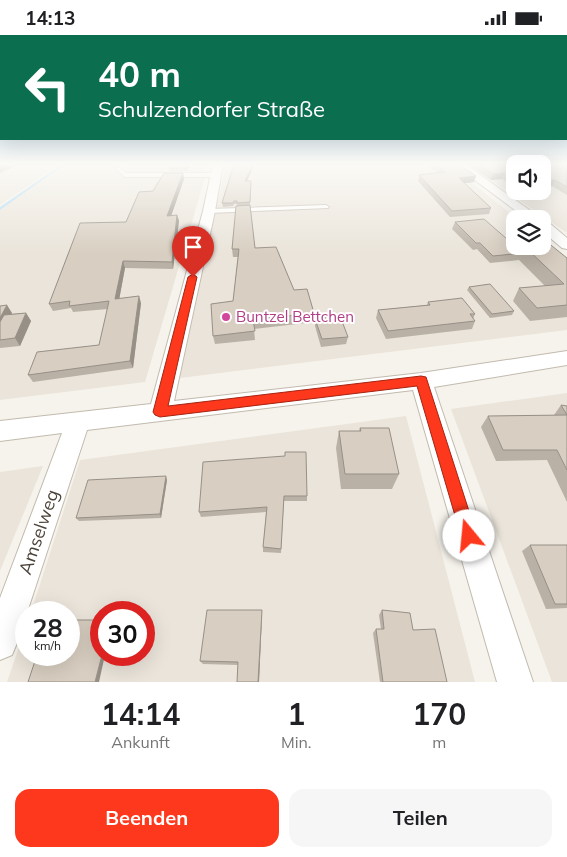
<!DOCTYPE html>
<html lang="de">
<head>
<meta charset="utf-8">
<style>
	:root { --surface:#fff; --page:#f6f6f6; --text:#202124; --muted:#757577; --accent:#fd381c }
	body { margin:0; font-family:Mulish,sans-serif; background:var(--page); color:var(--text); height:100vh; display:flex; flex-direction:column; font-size:19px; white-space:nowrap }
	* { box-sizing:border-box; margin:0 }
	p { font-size:16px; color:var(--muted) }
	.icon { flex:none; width:28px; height:28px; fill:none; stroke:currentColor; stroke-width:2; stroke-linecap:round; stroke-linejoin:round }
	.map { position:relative; height:647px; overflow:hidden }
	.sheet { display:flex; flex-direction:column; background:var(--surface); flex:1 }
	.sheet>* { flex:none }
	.top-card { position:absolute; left:0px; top:0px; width:568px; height:105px; box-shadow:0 5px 20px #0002; background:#0b6e4f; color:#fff; overflow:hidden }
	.buttons { position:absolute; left:506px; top:120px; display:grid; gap:10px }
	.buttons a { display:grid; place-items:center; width:45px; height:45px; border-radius:10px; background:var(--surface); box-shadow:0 5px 20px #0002; font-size:25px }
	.speed { position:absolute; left:15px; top:566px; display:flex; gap:10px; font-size:25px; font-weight:700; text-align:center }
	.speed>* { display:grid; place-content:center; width:65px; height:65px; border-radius:50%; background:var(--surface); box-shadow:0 5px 20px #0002; line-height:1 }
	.speed small { font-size:12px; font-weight:400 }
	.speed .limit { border:8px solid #d22; background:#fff; color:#111 }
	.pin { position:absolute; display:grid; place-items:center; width:42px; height:42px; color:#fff; margin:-51px -21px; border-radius:50% 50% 50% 0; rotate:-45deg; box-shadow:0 0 5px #0007 }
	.pin .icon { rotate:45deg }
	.me { position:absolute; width:55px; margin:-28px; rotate:343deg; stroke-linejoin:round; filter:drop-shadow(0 0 4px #0008) }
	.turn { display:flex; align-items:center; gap:18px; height:105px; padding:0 15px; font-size:22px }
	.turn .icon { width:65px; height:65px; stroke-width:2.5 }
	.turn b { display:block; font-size:35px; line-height:42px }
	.eta { display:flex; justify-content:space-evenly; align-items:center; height:85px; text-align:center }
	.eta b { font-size:30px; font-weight:700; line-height:35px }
	.button { display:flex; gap:10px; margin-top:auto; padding:10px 15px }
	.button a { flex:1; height:58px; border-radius:15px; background:var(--accent); color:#fff; font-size:20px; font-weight:700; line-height:58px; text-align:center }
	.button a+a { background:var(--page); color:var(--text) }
	.status { display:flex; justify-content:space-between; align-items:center; height:35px; padding:0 25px; background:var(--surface); direction:ltr }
	.status svg { height:14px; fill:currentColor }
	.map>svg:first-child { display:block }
	.residential { fill:#eae4da; fill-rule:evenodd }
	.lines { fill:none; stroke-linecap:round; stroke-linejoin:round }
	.stream { fill:#a8d6f2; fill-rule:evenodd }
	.service-casing { stroke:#c2baae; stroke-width:2 }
	.minor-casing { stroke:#c2baae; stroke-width:2 }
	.service { fill:#fff; fill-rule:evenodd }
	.minor { fill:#fff; fill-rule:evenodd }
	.wall { fill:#bab1a6 }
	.shaded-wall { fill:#979087 }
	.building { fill:#d8cec1; stroke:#979087 }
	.route { fill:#fd381c; stroke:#a42412 }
	.hotel-dot { fill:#d1479c; stroke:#fff; stroke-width:2 }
	.labels { text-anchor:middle; stroke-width:4; stroke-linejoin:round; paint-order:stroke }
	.hotel-label { font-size:15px; fill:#b23c85; stroke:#fff; text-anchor:start }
	.near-street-label { font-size:18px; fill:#4b4339; stroke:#fff }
</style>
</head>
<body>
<div class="status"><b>14:13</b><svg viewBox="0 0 49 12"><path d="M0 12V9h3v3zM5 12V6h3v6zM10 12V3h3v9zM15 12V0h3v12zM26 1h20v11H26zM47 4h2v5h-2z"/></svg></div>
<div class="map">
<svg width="567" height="647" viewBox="0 0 567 647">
	<rect width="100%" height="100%" fill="#f6f3ec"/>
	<!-- residential -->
	<path class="residential" d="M0,129H60L0,170Z
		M67,129H209L145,347L0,365V175Z
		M226,129H448L518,184H515V211H542L567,226V295L180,343Z
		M468,129H515V156H542L543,129H567V198Z
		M567,358V647H552L451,374Z
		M406,381L475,647H7L26,592V620H69V578L31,577L80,425ZM101,578H144V620H101Z
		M43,431L0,536V437Z"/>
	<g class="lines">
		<!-- stream -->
		<path class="stream" d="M62,129H66L0,175V172Z"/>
		<!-- service casing -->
		<g class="service-casing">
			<path id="service" d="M119,132L126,138H216L219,140L216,142H125L116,134Z
				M326,170L329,172L328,173L209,178L206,176L209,174Z"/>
		</g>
		<!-- minor casing -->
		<g class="minor-casing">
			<path id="minor" d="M213,129H223L215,176L174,366L421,338L567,316V330L434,352L533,647H497L413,355L87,395L17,608L12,620L0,625V563L62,398L0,406V386L151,369L203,176Z
				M453,129H465L542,184H527Z
				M542,185L547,186L567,203V214L562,213L542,196Z"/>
		</g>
		<!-- service -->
		<use href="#service" class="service"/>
		<!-- minor -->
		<use href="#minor" class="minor"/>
	</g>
	<!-- wall -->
	<path class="wall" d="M190,129L187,136H170L169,133Z
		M425,129H459L474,147L464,148L491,173L489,179L450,182L418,146L419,140L438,138Z
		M467,129H515V153L502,144L491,145Z
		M567,129V160L552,151L542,152Z
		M252,135L247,146H251L250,170L255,213L314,278V287L254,294L255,305L215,309L213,301L233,266L238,222H233L232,214L237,169H234L233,171L223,172L222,168Z
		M183,138L184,144L171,181L177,180L179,186L173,234L125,233L119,264L141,268L133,333L33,347L28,340L99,310L108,274L73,277L71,273L53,276L49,269L126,187L153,156Z
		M455,187L510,207L513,201H515V211H542L567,223V282L530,286L513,266L519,253L545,251L519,225L490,228L477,214L473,215L452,194Z
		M469,252L514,276L512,280L490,283L467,255Z
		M428,267L475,279L473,284L475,286L472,294L386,304L376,283L378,275L427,270Z
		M0,271L12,278L11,279L26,278L31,286L20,311L0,313Z
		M315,284L348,302L346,309L321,312L315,291Z
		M561,370L567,371V467L547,425L496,426L481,392L488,381L554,380Z
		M360,393L399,439L392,454H341L336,413L339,396H359Z
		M285,421L307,461V466H284L281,518L263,517V512L266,477L201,482L199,477Z
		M167,445L161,483L79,486L76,483Z
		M530,510H567V573L546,574L522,516Z
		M262,575V579L259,647H237L238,630L203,629L200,626Z
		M382,575L413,595L447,647H380L373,598L376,594H381L379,580Z"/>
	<!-- shaded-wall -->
	<path class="shaded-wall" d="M4,129H20L0,138V131Z
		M188,129H190L187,136V133Z
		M253,129L252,135L245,150V146Z
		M183,138L184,144L169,187L167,181Z
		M504,138L502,144L491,145L493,139Z
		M476,141L474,147L457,149L459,143Z
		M555,145L552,151L542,152V146Z
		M177,180L179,186L173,234L172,227Z
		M123,226L125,233L118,271L115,264Z
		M139,261L141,268L133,333L130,326Z
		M7,270L12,278L1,300L0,298V283Z
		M26,278L31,286L20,311L15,303Z
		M166,441L167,445L161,483L160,479Z
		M262,575V579L259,647H258Z
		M102,620H105L99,647H95Z"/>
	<!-- building -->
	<path class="building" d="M172,129H188L187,133H169Z
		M234,129H253L252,132L245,146H251L250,167L237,168V166H234L233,168H222Z
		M434,129H459L476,141L459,143L491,173L452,176L419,140L445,137Z
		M477,129H515V145L504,138L493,139Z
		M542,129H567V152L555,145L542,146Z
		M164,138H183L167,181L177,180L172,227L123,226L115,264L139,261L130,326L28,340L37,317L99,310L109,266L69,271L70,266L49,269L80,188L126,187L139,157L153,156Z
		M250,170L255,213L276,212L294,255L307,254L314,278L253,285L255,296L213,301L211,269L233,266L239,214H232L236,171Z
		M484,184L523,218L493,221L480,208H476L455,187Z
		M542,203L567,223V270L537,273L519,253L564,249L524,211H542Z
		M490,249L514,276L492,279L469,252Z
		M462,263L475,279H470L475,286L388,296L378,275L430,270L428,267Z
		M7,270L0,283V271Z
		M26,278L15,303L0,305V287L4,280Z
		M340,281L348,302L322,304L315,284Z
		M561,370L567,371V435L557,415H503L488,381L567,380Z
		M360,393H389L399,439H345L339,396H361Z
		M285,417H306L307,461H284L281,514L263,512L267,472L199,477L203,427L285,421Z
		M166,441L160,479L76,483L88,445Z
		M530,510H567V569H555Z
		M207,575H262L258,647H237L238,627L200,626Z
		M382,575L410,578L413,595L435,594L447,647H383L376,594H384Z
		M69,585H101L102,620L95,647H28L37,620H69Z"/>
	<!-- sky -->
	<linearGradient id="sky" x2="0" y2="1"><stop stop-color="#8ec2ec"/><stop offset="0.59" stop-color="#fbfaf6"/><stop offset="1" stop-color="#fbfaf6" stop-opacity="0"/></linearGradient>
	<rect width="567" height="219" fill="url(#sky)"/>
	<!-- route -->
	<path class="route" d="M193,239L197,242L168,371L421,341L426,342L477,501L475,507L469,509L464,507L461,501L417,351L160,382L155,380L153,377L188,242Z"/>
	<!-- markers -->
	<circle class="hotel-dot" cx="226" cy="282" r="5"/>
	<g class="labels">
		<!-- hotel labels -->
		<g class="hotel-label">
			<text x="236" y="287">Buntzel Bettchen</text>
		</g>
		<!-- near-street labels -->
		<g class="near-street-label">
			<text transform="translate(39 497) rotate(-71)" y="6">Amselweg</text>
		</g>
	</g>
</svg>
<div class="buttons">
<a><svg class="icon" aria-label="sound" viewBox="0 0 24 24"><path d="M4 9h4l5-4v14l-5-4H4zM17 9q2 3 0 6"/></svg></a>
<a><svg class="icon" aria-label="layers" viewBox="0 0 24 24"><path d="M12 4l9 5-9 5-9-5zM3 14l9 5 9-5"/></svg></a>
</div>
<div class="speed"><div>28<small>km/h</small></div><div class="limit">30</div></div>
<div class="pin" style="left:193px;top:242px;background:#d93025"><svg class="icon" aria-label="arrive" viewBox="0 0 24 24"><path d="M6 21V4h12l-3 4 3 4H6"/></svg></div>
<svg class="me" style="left:469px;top:501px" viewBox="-20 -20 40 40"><circle r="19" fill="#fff"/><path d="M0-13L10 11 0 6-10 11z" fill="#fd381c"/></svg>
<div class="top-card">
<div class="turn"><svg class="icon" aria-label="left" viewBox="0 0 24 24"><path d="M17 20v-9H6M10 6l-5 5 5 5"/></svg><div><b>40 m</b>Schulzendorfer Straße</div></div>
</div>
</div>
<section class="sheet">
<div class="eta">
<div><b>14:14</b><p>Ankunft</p></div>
<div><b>1</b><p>Min.</p></div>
<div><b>170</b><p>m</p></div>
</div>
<div class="button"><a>Beenden</a><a>Teilen</a></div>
</section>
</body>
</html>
